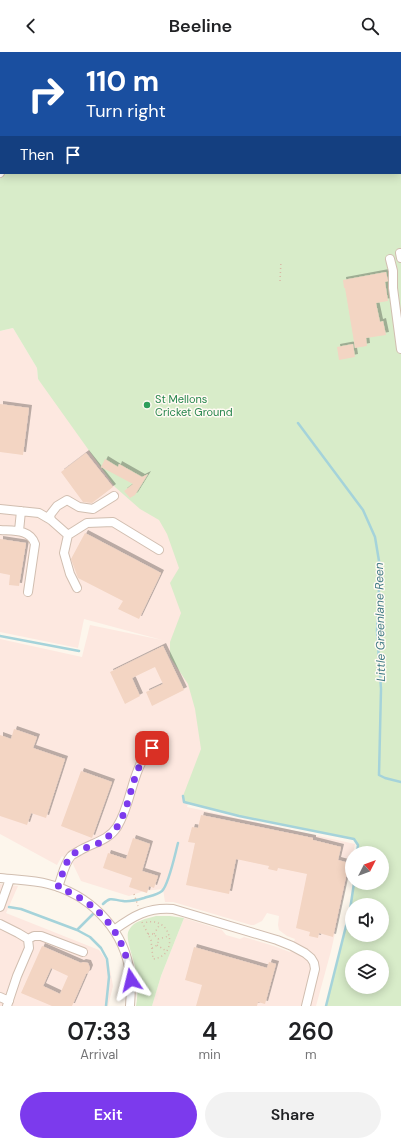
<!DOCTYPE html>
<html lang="en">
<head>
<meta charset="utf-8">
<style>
	:root { --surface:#fff; --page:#f2f2f2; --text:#202124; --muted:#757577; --accent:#7c3aed }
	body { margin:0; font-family:"DM Sans",sans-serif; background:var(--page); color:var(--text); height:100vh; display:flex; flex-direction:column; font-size:15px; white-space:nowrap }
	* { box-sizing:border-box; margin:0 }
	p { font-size:13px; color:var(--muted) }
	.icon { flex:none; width:22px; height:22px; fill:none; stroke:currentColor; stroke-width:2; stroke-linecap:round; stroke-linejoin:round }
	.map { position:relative; height:954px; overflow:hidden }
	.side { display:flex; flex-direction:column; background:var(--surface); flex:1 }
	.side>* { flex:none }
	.hud { position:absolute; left:0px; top:0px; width:401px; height:122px; box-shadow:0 2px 10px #0003; background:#1a4fa0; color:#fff; overflow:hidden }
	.needle { width:26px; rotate:48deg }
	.fabs { position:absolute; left:345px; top:794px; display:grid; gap:8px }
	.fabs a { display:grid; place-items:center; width:44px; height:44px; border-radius:50%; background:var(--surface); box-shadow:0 2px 10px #0003; font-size:20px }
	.pin { position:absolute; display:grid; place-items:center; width:34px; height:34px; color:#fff; margin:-17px; border-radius:8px; box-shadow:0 2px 6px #0006 }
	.me { position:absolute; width:44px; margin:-22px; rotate:350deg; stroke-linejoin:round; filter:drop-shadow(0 0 3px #0008) }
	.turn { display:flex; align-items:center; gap:14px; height:84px; padding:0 20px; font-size:18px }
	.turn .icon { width:52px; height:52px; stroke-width:2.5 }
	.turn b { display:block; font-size:28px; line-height:34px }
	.then { display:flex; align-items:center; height:38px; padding:0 20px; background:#0003; gap:8px; font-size:15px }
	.eta { display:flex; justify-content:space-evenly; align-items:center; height:68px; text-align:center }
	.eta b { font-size:24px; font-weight:600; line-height:28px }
	.primary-button { display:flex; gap:8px; margin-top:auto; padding:8px 20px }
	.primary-button a { flex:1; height:46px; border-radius:24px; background:var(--accent); color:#fff; font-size:16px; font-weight:600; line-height:46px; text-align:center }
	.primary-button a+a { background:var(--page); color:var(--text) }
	header { display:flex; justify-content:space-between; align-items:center; height:52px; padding:0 20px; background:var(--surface); font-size:18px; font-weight:600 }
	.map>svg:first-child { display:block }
	.residential { fill:#f5e8da }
	.commercial { fill:#fde8e0 }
	.green { fill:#d8ecc9; fill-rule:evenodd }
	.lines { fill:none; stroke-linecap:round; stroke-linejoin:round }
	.stream { stroke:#a5d3da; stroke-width:2.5 }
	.building { fill:#f3d5c3; fill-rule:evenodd; filter:url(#shadow) }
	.minor-casing { stroke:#d1beb0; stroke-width:10 }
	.path { stroke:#d9b8a5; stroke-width:1.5; stroke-dasharray:1 3; stroke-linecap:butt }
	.minor { stroke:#fff; stroke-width:8 }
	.route { stroke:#7c3aed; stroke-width:7; stroke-dasharray:0 12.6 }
	.leisure-dot { fill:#2e9e5b; stroke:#fffaf3; stroke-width:1.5 }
	.labels { text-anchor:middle; stroke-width:3; stroke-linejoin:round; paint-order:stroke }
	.leisure-label { font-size:11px; fill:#27864d; stroke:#fffaf3; text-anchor:start }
	.water-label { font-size:12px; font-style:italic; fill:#437c86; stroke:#fffaf3 }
</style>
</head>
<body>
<header><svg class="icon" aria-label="back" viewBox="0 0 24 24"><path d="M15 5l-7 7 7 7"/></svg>Beeline<svg class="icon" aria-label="search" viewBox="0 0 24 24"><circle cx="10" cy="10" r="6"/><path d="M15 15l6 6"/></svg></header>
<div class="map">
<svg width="401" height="954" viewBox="0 0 401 954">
	<defs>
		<filter id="shadow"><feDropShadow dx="3" dy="-3" stdDeviation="0" flood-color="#0004"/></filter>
	</defs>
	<rect width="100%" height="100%" fill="#fdf6ec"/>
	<!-- residential -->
	<path class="residential" d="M0,0H86L85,1H1V115L0,116Z"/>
	<!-- commercial -->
	<path class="commercial" d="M13,276L37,316L38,327L162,467L182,515L191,632L203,699L187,755L355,792L331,899L316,954H152L161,924L184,866L222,878L226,883L240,887L244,885L274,894L290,900L295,887L287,884L279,878L278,873L279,864L267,861L262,869L254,873H251L173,850H165L163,837L144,839L129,844L81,829L72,810L62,804L57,813L0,782V587L82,605L90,573L162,588L84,567L78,596L0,580V279Z
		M0,832L18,834L6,861L99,898L109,912L113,934L108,954H0Z"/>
	<!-- green -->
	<path class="green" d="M282,0H401V954H326L350,858L354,831H382V801H357L358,793L353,787L239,764L184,750L183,744L196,710L201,697L195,657L188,632L170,605V590L181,561L170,531L179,516L167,482L159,468L140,457L115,435L38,327L37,316L13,276L0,279V125L4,121H400V1H282ZM352,853H382V883H352ZM352,905H382V935H352Z
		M156,864H170L184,866L161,924L152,954H136C138,942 138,932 136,920C135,909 124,886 129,878C134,868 147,867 156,864Z"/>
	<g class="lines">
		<!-- stream -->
		<path class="stream" d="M298,371L363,458L375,485L380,515L377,579L381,637L379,723L385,726L401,730
			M0,584L79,599
			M183,744L184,750L239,764L354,787L358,793L357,801
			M103,852C111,844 113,848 123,849C130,850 137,848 144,846C150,844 157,843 162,839C169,832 175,802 178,791
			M9,855L21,857L77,878
			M93,862L77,878L90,885L101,896L107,907L109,925L106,954
			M326,954L350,858L354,831"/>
	</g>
	<!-- building -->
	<path class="building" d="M386,220L388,229L385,230L388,249L376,251L380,270L383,269L386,283L366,286L367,294L355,296L345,236H344L343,228Z
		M353,292L355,305L339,308L337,295Z
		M0,352L29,356L23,403L0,400Z
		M86,401L113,435L92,451L83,450L61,420Z
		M105,407L118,415L119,412L142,425L148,422L135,443L130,446L124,439L133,432L101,415Z
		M85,481L161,521L139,567L118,557L123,549L78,526L71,507Z
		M0,487L26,491L19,534L9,533L10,523L0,521Z
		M163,594L184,638L152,654L146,640L163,632L155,615L132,626L140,644L125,652L110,620Z
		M14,677L37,685L33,696L65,707L46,766L31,761L27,773L0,764V683L11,687Z
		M81,719L112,730L92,786L61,774Z
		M201,763L313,786V788L341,795L338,808L349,811L333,885L319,881L318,886L309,884L310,880L296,876L307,822L278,816L277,819L268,817L269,814L236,807L229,842L186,833L195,791L188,790L192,775L198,776Z
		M133,786L150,792L142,819L158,824L154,836L149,834L147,841L129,835L132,826L103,816L108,801L126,807Z
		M42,894L81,911L83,910L88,911L90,916L88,921L86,922L72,954H52L21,941ZM51,916L68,924L60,942L43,934Z
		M194,895L267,916L269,910L276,912L265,952L258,950L257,954H196L202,933L185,928Z"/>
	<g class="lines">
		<!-- minor casing -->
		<g class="minor-casing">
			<path id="minor" d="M88,1V0
				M0,121L1,119
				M400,201L401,206
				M390,207L393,219V236L401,297
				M0,457L39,461L51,468L68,483
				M51,468L50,463L57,454L67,448L79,455L93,457L114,444
				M0,478C13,479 30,477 35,492L28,540
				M19,479L21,459
				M77,536L70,522L64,501L68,483L87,471L113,470L159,498
				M0,826C16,828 33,828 48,832C88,842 121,874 129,915C132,928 131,941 130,954
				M58,835C62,825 64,812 71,804C73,802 76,801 79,799C92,791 108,789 117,775C130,754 131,729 142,709C145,704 149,700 152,696
				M0,855L10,827
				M0,872L18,881L28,887L29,896L17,924L7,954
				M114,878C133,864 148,855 173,857L277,888L292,894L305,901L311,906L314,911L315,917L306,954
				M28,887L34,884H41L83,900
				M0,945L9,949"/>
		</g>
		<!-- path -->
		<path class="path" d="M280,229L281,209
			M134,842L138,854
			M142,870L151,888L153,907C180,904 172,862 144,871
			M148,882H154L158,887
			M154,882L160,872
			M157,893L166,899
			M152,896C156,895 159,891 158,887L169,884"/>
		<!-- minor -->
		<use href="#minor" class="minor"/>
	</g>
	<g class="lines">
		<!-- route -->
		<path class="route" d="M131,928C125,882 102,853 58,835C62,825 64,812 71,804C78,797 90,795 99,791C106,787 113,781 117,775C130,754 131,729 142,709C145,704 149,700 152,696"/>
	</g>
	<!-- markers -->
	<circle class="leisure-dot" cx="147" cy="353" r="4"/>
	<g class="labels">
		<!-- leisure labels -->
		<g class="leisure-label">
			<text x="155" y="351">St Mellons<tspan x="155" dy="13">Cricket Ground</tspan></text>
		</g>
		<!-- water labels -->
		<g class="water-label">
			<text transform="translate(380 570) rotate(-91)" y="4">Little Greenlane Reen</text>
		</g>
	</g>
</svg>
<div class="fabs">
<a><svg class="needle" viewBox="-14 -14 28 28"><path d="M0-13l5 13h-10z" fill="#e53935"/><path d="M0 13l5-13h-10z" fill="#757577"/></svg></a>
<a><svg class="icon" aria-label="sound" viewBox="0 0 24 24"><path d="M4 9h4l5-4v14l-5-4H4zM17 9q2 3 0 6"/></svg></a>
<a><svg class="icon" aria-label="layers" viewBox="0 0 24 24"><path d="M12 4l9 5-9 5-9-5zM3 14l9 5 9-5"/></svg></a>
</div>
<div class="pin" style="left:152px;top:696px;background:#d93025"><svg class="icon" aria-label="arrive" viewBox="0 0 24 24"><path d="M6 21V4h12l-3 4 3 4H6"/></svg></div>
<svg class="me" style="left:131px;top:928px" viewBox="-20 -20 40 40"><path d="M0-17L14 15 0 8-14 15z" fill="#7c3aed" stroke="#fff" stroke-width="4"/></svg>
<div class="hud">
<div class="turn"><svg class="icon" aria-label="right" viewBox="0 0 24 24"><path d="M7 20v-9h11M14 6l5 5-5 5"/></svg><div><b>110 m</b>Turn right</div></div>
<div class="then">Then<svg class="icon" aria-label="arrive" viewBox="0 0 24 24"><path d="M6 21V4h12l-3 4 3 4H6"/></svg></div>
</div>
</div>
<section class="side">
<div class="eta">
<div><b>07:33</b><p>Arrival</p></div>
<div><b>4</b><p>min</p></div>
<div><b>260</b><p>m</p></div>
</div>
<div class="primary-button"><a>Exit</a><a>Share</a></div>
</section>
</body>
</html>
